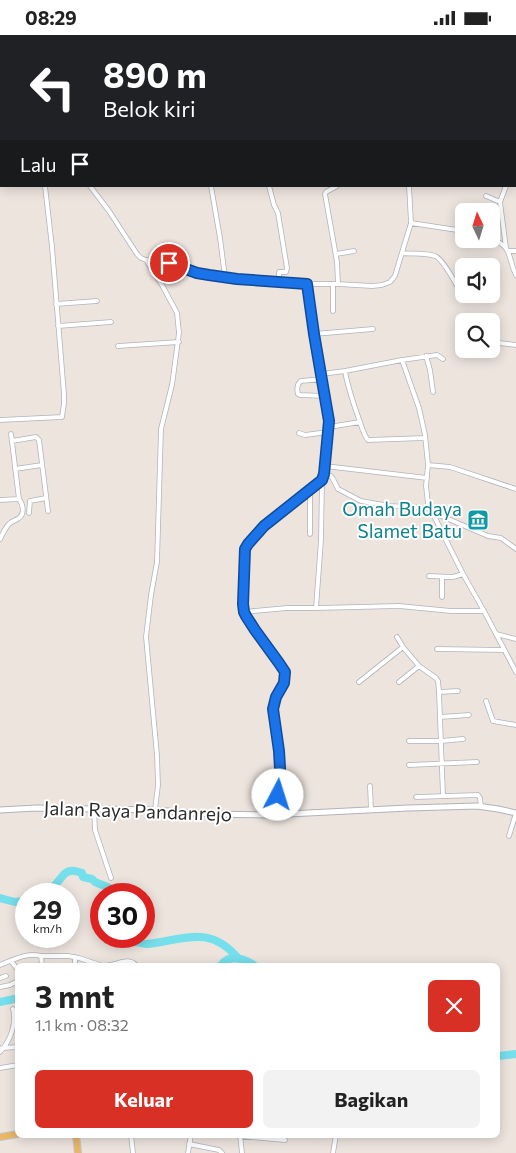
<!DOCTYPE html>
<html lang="id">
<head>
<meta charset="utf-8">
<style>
	:root { --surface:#fff; --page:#f2f2f2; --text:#222; --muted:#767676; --accent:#d93025 }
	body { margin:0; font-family:Commissioner,sans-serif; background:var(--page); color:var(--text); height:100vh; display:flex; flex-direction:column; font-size:19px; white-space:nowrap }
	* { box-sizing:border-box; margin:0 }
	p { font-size:16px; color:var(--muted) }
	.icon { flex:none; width:28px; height:28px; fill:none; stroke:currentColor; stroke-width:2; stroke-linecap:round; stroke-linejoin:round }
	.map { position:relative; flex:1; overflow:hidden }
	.details { position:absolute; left:15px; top:928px; width:485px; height:175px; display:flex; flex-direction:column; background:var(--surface); border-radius:8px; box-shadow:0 2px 12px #0003 }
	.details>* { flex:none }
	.guide { position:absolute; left:0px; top:0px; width:516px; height:152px; box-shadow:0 2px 12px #0003; background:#202124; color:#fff; overflow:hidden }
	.needle { width:32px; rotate:356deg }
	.tools { position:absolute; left:455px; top:168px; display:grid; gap:10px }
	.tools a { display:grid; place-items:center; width:45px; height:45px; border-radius:8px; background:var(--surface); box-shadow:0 2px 12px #0003; font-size:25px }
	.speed { position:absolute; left:15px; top:848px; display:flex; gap:10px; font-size:25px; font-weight:700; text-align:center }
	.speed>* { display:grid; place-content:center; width:65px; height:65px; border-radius:50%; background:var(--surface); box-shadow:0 2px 12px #0003; line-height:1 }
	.speed small { font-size:12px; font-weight:400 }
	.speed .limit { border:8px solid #d22; background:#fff; color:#111 }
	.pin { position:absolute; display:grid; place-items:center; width:42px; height:42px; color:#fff; margin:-21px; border:2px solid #fff; border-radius:50%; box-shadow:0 1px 5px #0007 }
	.me { position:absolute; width:55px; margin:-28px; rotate:5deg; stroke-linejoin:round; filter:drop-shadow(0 0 4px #0008) }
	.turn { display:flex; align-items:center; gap:18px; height:105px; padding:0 20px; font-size:22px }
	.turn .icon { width:65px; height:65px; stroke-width:2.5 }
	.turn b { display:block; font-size:35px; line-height:42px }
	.then { display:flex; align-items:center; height:48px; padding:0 20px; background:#0003; gap:10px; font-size:19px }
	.round { display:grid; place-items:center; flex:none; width:52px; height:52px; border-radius:8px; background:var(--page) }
	.overview { display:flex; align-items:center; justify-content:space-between; height:85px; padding:0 20px }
	h1 { font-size:30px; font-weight:700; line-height:38px }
	.cta { display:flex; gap:10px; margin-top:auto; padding:10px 20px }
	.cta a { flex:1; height:58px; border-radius:8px; background:var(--accent); color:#fff; font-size:20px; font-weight:700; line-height:58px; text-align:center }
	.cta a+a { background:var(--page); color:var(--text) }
	.status { display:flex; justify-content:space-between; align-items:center; height:35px; padding:0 25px; background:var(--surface); direction:ltr }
	.status svg { height:14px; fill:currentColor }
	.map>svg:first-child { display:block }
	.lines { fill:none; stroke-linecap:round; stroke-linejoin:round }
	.river { stroke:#75dfeb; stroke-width:8 }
	.minor-casing { stroke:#afb3bc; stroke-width:5.5 }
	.secondary-casing { stroke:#afb3bc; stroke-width:7 }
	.primary-casing { stroke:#c4c4c4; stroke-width:8 }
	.minor { stroke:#fff; stroke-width:4 }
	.secondary { stroke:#fff; stroke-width:5 }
	.primary { stroke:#ecb664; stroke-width:5.5 }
	.route-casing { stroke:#114b97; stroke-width:12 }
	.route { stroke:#1a73e8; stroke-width:9 }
	.labels { text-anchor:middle; stroke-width:4; stroke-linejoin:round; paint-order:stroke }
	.culture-label { font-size:19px; fill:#0d838f; stroke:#fff; text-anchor:end }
	.street-label { font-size:19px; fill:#2c2c2c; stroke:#fff }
</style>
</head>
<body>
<div class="status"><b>08:29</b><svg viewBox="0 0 49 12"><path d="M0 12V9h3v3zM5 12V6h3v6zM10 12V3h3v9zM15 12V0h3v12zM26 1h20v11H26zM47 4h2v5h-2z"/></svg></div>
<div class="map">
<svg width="516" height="1118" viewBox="0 0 516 1118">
	<rect width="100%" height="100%" fill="#ede4de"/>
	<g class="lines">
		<!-- river -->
		<path class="river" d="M43,859C47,856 51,854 54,851C64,841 65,831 82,838L83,842L92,844L95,847L112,854L115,859
			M0,863L15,867L26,866
			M111,901L112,904C124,909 124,906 135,907C139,907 142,909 146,909C152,909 160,907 166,906C197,900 215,897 237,922
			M221,930C230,919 243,923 254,930
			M0,967L14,964L18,965
			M498,1021L516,1019"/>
		<!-- minor casing -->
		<g class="minor-casing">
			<path id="minor" d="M168,0V1
				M80,1V0
				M213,1V0
				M388,1V0
				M447,1V0
				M0,4L1,3
				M515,22L516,6
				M0,23H1
				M0,39L1,42
				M0,60L1,61
				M515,62H516
				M0,80L1,73
				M0,114L1,115
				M515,124H516
				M90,151L109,176L137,219L141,223L146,225L174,228L197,238L209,240L237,244L307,249H338L372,251L382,250L390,247L395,241L397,234L411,188L409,151
				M211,151L220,203L225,242
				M269,151L274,170L278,178L287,233L286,237H279V247
				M337,151L326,157L325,159L337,227L338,249
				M506,151L500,167L506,213
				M486,161L500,167
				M411,188L464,196
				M491,203C514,213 507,222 516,240
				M508,216H516
				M402,218C411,219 426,218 435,221C443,224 454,246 459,254
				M336,219L354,216
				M146,225L162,250L177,278L179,298L172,350L161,394L157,527L151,560L146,602L157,720L158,750L155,775
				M56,269L97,266
				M333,276V249
				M58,291L111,287
				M314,299L373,294
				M499,308L516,310
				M118,311L179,307
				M426,321L430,335L433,357
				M402,325L437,320L443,324
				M345,336C348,354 354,370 360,387C362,393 364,400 368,405L425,403
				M321,339L345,336L402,325L419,373L425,400L428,430L426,451L428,469L463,539L484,576L516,637
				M322,344L301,346C297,349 297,355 298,359L300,360L325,361
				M0,385L62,382L64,368V359L52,212L45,151
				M329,392L360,387
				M299,398L305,400L328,397
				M11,399L19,464
				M12,406L36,402L39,405L48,476
				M428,430L450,432L516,454
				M325,431L427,443
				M15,434L42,430
				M324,439L331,441L333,444L338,454L361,466L367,467L389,471L430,473
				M322,445L321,505L316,573L399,571L451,576H484
				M0,465L19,464C23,469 25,479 19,483C15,486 11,486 8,490C5,494 2,500 0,504
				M432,477L488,501L501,503L516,514
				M29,478L30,466L46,463
				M310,499V455
				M429,541L453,542L463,539
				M442,542V562
				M244,577L287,573H316
				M496,599L516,604
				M403,612L419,631
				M437,614L504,615
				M359,647L403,612L397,602
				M399,647L419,631L436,643L438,646L439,657L443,761
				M439,657L458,656
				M486,666L493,686L516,690
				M440,682L469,680
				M409,706H441L463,704
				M409,730L477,727
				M370,751L371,775
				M416,762L478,760L480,763L481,772
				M94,774L95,795L111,843
				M276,780L280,733L279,716L273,674L277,662L285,644V637L246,581L244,577L243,569L245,514L248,509L264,491L322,445L324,439L329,386L314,299L307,249
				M509,801L516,778
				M41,921L42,930
				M11,926L18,935
				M0,930C13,925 27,917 41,921H68L79,923L100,930
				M75,930V922
				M109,930C119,929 128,922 136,930
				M0,943L6,941
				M0,952L10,950L18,946
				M2,1013L18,1012
				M0,1017C10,1006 17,989 13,974
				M0,1033L18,1030
				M131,1100L133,1118
				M240,1100L242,1118
				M240,1101L285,1105
				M189,1109L219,1115L222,1118
				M188,1118L191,1100
				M333,1118L336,1100"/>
		</g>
		<!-- secondary casing -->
		<g class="secondary-casing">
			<path id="secondary" d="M0,775L36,773L155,775L207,779L268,780L408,773L477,771L498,774L516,778"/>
		</g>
		<!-- primary casing -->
		<g class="primary-casing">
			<path id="primary" d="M76,1100L78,1118
				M0,1102L18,1099"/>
		</g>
		<!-- minor -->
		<use href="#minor" class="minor"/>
		<!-- secondary -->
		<use href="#secondary" class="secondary"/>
		<!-- primary -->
		<use href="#primary" class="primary"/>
	</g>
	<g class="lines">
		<!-- route casing -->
		<g class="route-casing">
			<path id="route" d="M169,228L197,238L209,240L237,244L307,249L314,299L329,386L324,439L322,445L264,491L248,509L245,514L243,569L244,577L246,581L255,595L279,628L285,637L284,648L276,662L273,674L279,716L280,733L278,760"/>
		</g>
		<!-- route -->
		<use href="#route" class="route"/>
	</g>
	<!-- icons -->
	<defs>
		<g id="museum-square" transform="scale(1.125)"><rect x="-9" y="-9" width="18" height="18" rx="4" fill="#0f9aa8" stroke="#fff"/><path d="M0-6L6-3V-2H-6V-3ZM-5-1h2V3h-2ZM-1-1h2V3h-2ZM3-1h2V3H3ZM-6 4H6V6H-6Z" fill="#fff"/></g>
	</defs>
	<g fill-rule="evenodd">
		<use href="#museum-square" x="478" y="485"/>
	</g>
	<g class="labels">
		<!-- culture labels -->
		<g class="culture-label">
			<text x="462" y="481">Omah Budaya<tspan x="462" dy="22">Slamet Batu</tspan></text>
		</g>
		<!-- street labels -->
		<g class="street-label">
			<text transform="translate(138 776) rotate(2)" y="7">Jalan Raya Pandanrejo</text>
		</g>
	</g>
</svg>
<div class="tools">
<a><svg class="needle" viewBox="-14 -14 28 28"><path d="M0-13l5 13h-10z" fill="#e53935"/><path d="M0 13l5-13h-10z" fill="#767676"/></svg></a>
<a><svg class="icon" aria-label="sound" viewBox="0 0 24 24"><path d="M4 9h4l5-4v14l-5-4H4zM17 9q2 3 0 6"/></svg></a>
<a><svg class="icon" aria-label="search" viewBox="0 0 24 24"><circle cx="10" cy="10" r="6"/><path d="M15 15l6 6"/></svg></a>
</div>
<div class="speed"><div>29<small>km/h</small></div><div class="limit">30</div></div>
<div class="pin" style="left:169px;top:228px;background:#d93025"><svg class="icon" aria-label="arrive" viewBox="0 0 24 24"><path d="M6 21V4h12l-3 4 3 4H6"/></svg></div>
<svg class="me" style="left:278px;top:760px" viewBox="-20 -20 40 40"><circle r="19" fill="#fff"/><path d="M0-13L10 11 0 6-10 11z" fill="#1a73e8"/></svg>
<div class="guide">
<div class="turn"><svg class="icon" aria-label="left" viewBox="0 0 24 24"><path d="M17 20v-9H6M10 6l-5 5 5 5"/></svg><div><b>890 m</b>Belok kiri</div></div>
<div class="then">Lalu<svg class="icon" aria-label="arrive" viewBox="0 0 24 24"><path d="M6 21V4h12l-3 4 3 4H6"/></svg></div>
</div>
<section class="details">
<div class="overview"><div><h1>3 mnt</h1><p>1.1 km · 08:32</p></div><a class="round" style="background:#d93025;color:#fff"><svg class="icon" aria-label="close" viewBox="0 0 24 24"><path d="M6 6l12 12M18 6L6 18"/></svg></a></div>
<div class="cta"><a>Keluar</a><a>Bagikan</a></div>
</section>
</div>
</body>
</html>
